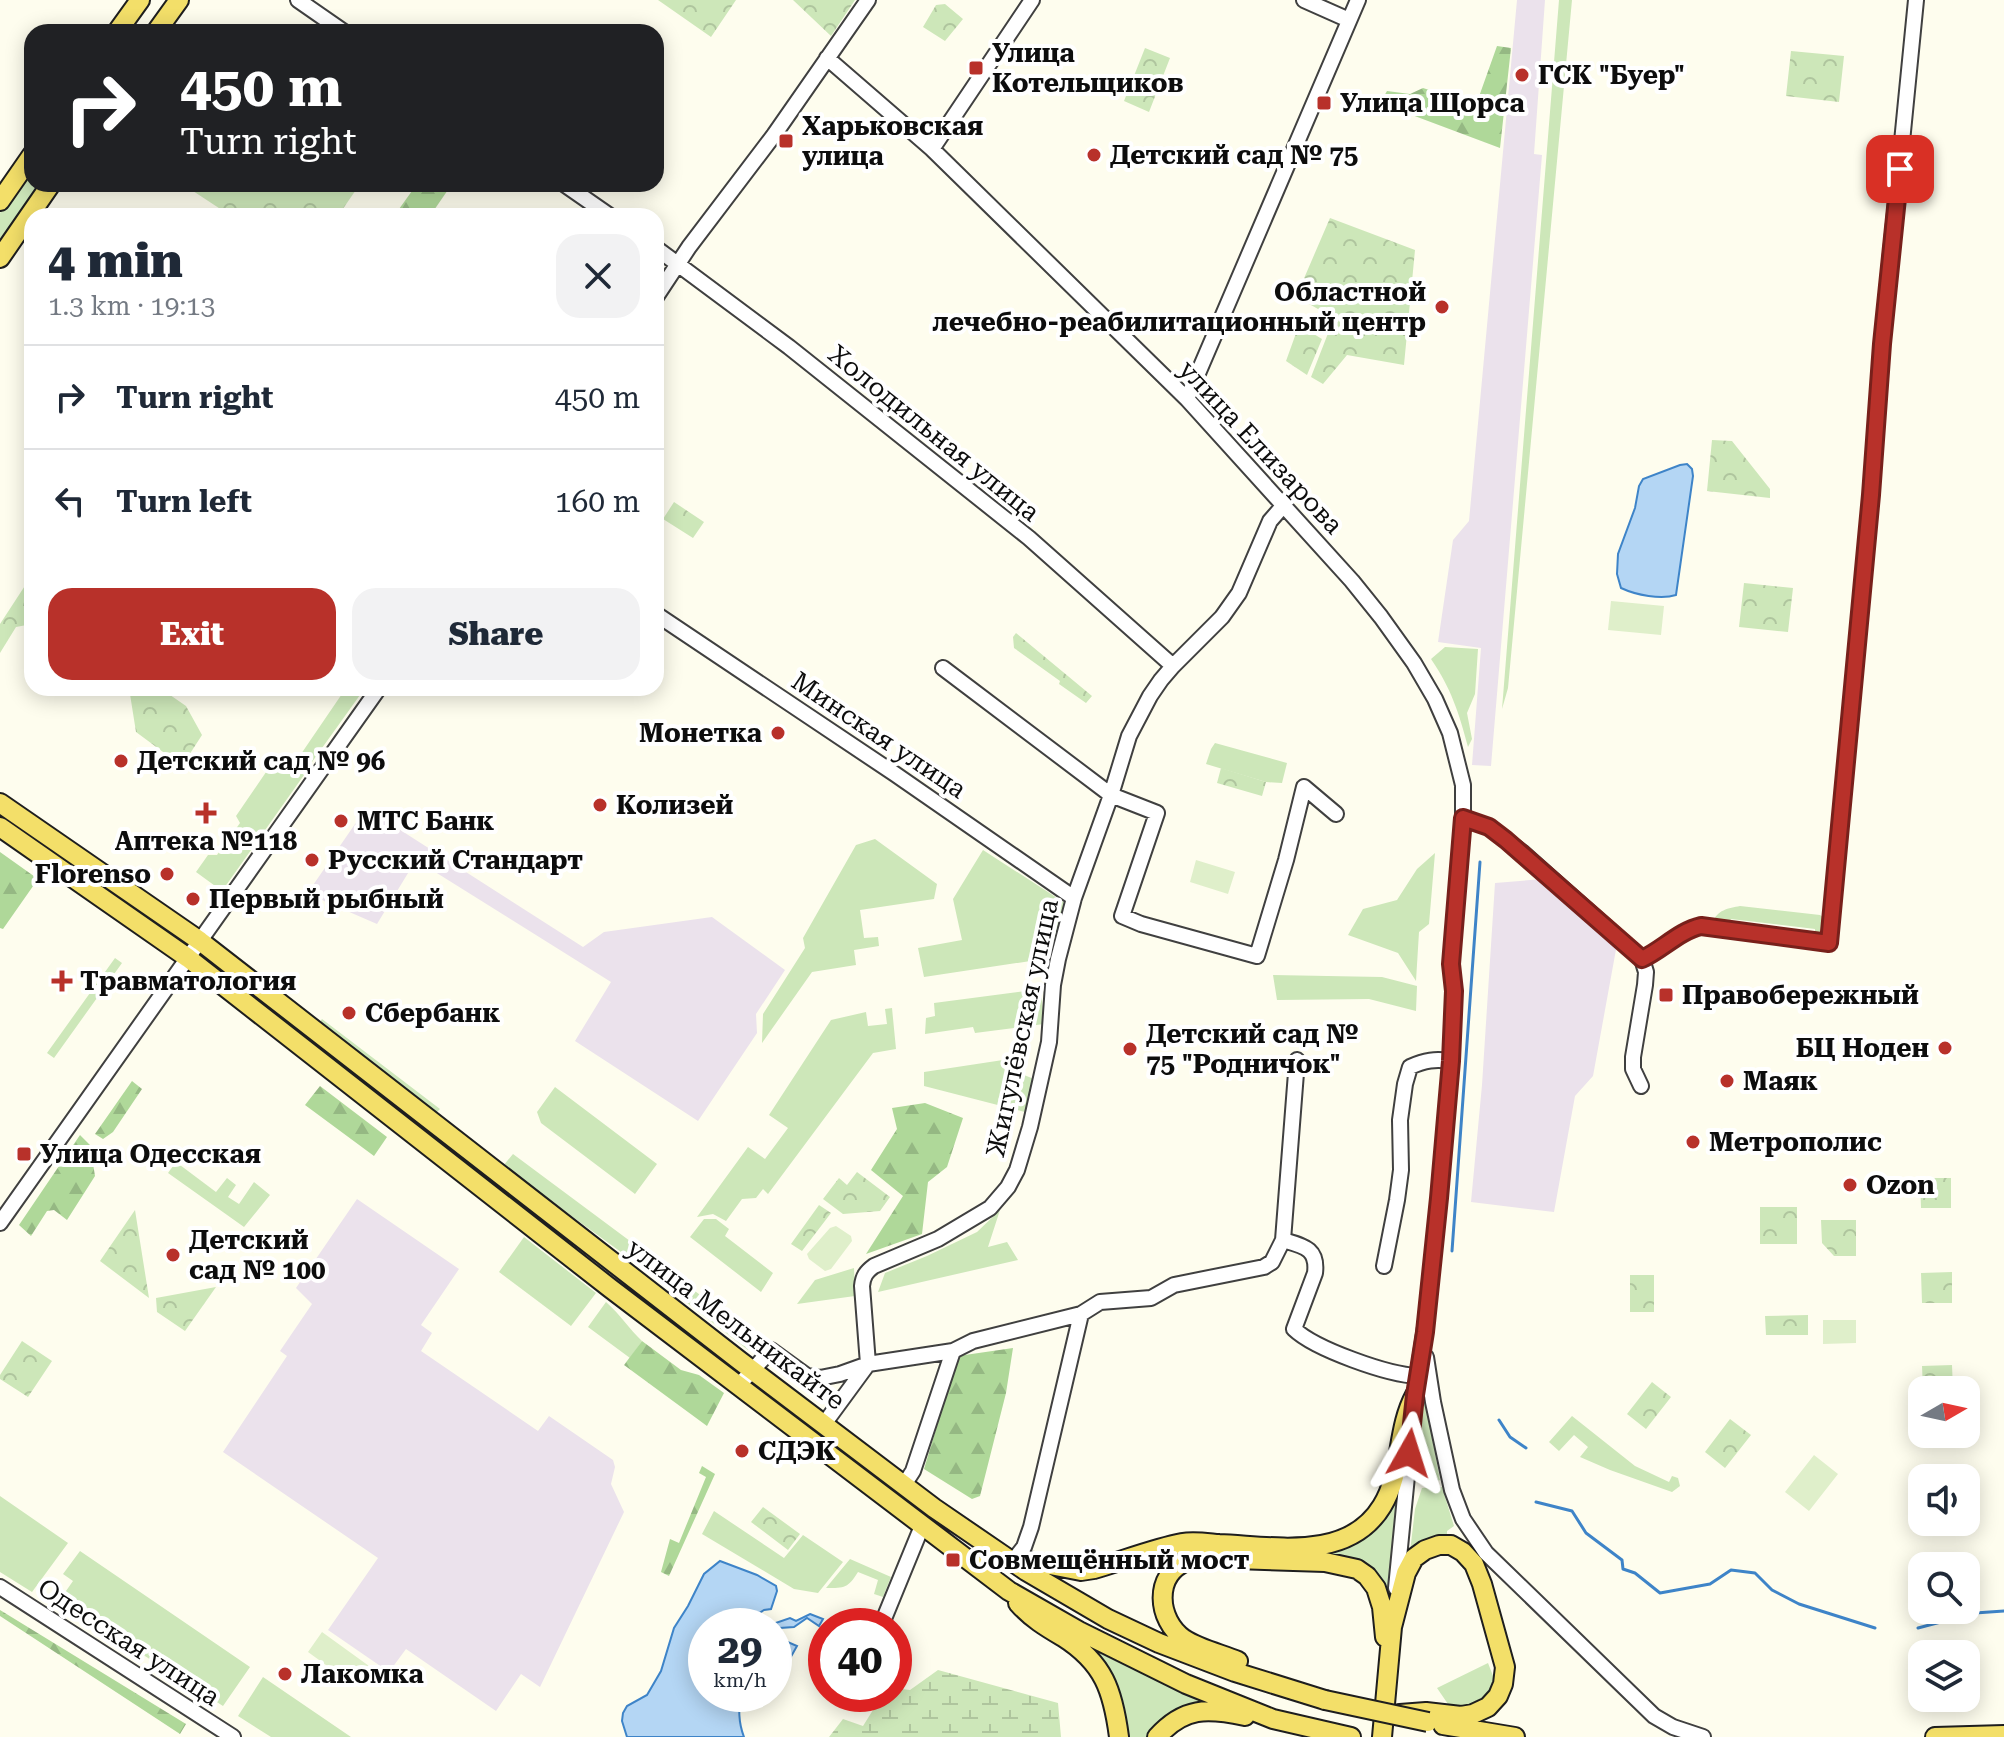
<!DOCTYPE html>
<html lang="en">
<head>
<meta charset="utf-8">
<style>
	:root { --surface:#fff; --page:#f2f2f3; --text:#1f2937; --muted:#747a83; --line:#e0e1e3; --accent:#b8312a }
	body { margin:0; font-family:"Roboto Serif",serif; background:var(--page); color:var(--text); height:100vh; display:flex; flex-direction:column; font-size:30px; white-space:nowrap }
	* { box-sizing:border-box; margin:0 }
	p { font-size:26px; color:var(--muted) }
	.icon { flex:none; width:44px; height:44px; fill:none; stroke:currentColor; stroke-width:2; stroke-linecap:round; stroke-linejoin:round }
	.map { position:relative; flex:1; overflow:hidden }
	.drawer { position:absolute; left:24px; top:208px; width:640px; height:488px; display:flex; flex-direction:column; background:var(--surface); border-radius:24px; box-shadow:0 4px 20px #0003 }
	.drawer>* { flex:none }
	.banner { position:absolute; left:24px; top:24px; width:640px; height:168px; border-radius:24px; box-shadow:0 4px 20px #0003; background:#202124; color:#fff; overflow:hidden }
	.needle { width:52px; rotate:81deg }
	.fabs { position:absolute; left:1908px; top:1376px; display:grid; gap:16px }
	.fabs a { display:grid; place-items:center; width:72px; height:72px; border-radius:16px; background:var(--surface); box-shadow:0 4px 20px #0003; font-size:40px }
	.speed { position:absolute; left:688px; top:1608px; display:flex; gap:16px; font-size:40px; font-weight:700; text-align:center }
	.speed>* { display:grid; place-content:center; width:104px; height:104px; border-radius:50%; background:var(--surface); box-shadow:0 4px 20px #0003; line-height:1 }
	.speed small { font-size:20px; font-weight:400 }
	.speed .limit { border:12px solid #d22; background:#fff; color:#111 }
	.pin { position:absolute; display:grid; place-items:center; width:68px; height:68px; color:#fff; margin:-34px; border-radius:16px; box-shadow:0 4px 12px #0006 }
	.me { position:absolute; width:88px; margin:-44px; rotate:6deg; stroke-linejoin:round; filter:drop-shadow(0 0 6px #0008) }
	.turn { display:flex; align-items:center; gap:28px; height:168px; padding:0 24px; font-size:36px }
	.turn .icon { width:104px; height:104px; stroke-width:2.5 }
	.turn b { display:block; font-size:56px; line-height:68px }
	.round { display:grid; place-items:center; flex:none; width:84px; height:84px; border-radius:24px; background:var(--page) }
	.overview { display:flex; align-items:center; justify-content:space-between; height:136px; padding:0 24px }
	h1 { font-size:48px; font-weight:800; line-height:60px }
	.cta { display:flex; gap:16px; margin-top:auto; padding:16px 24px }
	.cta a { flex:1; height:92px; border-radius:24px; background:var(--accent); color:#fff; font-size:32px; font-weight:800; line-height:92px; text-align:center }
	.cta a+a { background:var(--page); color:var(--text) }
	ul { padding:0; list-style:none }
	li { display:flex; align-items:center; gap:24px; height:104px; padding:0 24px; border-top:2px solid var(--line) }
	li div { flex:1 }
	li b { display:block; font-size:30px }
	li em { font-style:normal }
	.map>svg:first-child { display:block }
	.industrial { fill:#ebe2ec }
	.grass { fill:#cde7b9 }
	.forest { fill:url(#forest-firs) }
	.wetland { fill:url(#wetland-marsh) }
	.park { fill:url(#park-crowns) }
	.pitch { fill:#dfefca }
	.water { fill:#b4d6f4; stroke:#3e84c8; stroke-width:2 }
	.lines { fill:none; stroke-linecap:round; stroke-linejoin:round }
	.stream { stroke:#3e84c8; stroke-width:3 }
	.minor-casing { stroke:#404040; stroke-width:18 }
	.major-casing { stroke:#1e1e1e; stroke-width:22 }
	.minor { stroke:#fff; stroke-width:14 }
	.major { stroke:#f3df69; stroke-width:18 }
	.major-bridge-casing { stroke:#1e1e1e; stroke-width:22; stroke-linecap:butt }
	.major-bridge { stroke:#f3df69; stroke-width:18 }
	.route-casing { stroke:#78201b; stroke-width:20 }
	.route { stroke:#b8312a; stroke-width:14 }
	.poi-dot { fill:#b8312a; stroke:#fff; stroke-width:3 }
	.labels { text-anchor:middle; stroke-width:8; stroke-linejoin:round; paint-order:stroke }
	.poi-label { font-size:26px; font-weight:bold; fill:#0d0d0d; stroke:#fff; text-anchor:start }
	.street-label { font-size:26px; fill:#0d0d0d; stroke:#fff }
</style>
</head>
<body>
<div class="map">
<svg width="2004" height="1737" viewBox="0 0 2004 1737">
	<defs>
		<pattern id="forest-firs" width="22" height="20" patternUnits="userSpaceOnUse" patternTransform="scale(2)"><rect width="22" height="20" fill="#afd899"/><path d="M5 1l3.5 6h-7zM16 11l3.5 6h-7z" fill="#95b883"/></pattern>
		<pattern id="wetland-marsh" width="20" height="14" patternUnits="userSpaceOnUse" patternTransform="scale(2)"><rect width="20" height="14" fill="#cde7b9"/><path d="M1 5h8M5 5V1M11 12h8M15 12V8" fill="none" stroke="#afc59e"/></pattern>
		<pattern id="park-crowns" width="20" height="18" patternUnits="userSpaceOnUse" patternTransform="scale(2)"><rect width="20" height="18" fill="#cde7b9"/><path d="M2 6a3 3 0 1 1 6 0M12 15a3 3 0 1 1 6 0" fill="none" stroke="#afc59e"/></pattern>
	</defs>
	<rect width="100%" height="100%" fill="#fefdee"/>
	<!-- industrial -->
	<path class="industrial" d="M1517,0H1545L1534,154L1542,155L1491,766L1472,765L1481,648L1438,642L1453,540L1469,521Z
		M366,808L583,947L604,932L712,917L785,970L756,1014L757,1033L698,1121L575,1041L611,982L416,860L377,924L324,901L309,891Z
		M1543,879L1617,944L1593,1076L1575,1096L1554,1212L1471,1202L1482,1085L1495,883Z
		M357,1199L459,1269L421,1325L432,1333L421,1351L538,1431L549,1416L613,1460L615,1467L611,1484L624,1512L540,1687L521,1674L496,1711L406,1649L389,1672L328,1630L378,1558L223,1452L287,1356L280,1351L312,1304L296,1288Z"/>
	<!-- grass -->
	<path class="grass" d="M1559,0H1572L1508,688L1502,709Z
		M32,168V184H42L0,245V213Z
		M1445,647L1478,649L1475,694L1467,713L1472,739L1468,747C1459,713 1451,688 1431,659Z
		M346,688H365L312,762L301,754Z
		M1215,743L1287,763L1282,783L1266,782L1206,764L1211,749Z
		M277,756L304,775L222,891L196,872L208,855H217L240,823L236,816Z
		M875,839L937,884L934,899L860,910L864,938L878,937L879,946L854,950L856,965L812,972L762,1043L763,1014L805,948L803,938L856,845Z
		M983,850L1068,905L1050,958L924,977L918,948L962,940L953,899Z
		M1435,853L1429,924L1419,932L1416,981L1398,953L1348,935L1363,909L1397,900L1417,869Z
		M1740,906L1820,915L1823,917L1825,921L1823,932L1815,934V929L1731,919L1728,924L1713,923C1716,910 1729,908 1740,906Z
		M115,958L122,963L54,1058L47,1053Z
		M1273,975L1382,977L1417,986L1416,1011L1369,999L1277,1000Z
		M1041,989L1044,1024L975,1033L973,1027L925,1034L926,1018L935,1016L934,1003Z
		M892,1008L896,1049L873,1053L768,1194L763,1189L756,1198L742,1199L726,1221L713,1214L697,1217L748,1147L765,1159L788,1128L769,1115L831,1020L866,1012L868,1026L887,1024L885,1009Z
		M322,1019L440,1109L435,1114L318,1025Z
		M1003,1060L1006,1076L1024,1075L1034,1079L1025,1112L924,1086V1072Z
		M555,1087L657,1164L635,1194L541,1123L537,1112Z
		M513,1154L634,1244L625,1255L503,1166Z
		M176,1162L216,1192L227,1178L236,1185L228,1197L239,1204L254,1182L270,1195L244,1227L168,1173Z
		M1000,1210L988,1247L1007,1242L1018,1260L878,1292L885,1273L927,1256L977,1232Z
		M704,1219H716L729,1229L725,1236L773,1273L761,1292L690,1237Z
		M524,1237L596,1293L571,1326L499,1272Z
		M646,1254L757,1338L748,1350L638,1265Z
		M854,1268L855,1296L797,1304L815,1280Z
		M606,1302C620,1314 629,1329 642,1341L630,1358L588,1327Z
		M1423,1394H1424L1440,1480L1434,1482L1421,1481L1424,1457L1421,1456L1419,1439Z
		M1572,1416L1635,1466L1669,1482L1672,1476L1678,1478L1680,1486L1672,1492L1610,1470L1580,1457L1588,1447L1574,1435L1559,1451L1549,1442Z
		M1442,1487L1454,1526L1447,1531V1536C1432,1538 1421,1540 1410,1552L1415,1509L1422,1488Z
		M0,1496L68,1543L32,1592L0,1572Z
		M1397,1498L1388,1596L1377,1580L1300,1553L1380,1522Z
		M714,1511L784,1558L803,1535L843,1562L818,1593L794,1589L702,1534Z
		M80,1551L250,1667L223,1706L59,1601L73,1581L63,1574Z
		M850,1559L891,1577L883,1597L874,1594L878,1580L858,1572C848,1588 845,1588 826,1588Z
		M1095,1651L1204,1702L1182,1707L1150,1737H1127C1122,1702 1116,1680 1095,1651Z
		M1488,1663L1495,1681C1482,1702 1474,1705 1450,1707L1437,1688Z
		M263,1677L351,1737H271L238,1716Z"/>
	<!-- forest -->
	<path class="forest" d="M1497,46L1511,48L1500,148L1380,103L1387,91L1410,94L1423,88L1476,105Z
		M417,184H452L430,216H394Z
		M0,852L38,879L3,929L0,928Z
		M132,1081L142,1089L113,1132L103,1139L95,1134Z
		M320,1086L387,1137L374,1156L305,1105Z
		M925,1103L963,1118L947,1167L928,1182L922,1234L866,1254L903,1196L871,1170L897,1129L892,1108Z
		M80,1135L90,1145L95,1176L67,1220L54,1210L47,1211L31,1236L19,1225Z
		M642,1341L681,1370L699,1375L724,1393L707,1426L624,1365Z
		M1013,1348L1006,1393L980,1496L972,1499L924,1469L958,1356Z
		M702,1466L715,1474L669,1576L661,1572L670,1539L679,1543L706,1477L699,1473Z
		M0,1610L186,1724L180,1734L0,1616Z"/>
	<!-- wetland -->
	<path class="wetland" d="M938,1670L1058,1703L1061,1737H829L843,1719L863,1726L883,1694H894V1688L910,1690Z"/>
	<!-- park -->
	<path class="park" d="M658,0H736L711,37Z
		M793,0H855L831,36Z
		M945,4L963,19L945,41L923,27L936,5Z
		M1145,48L1170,58L1149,112L1124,101Z
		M1791,51L1844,56L1839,102L1786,96Z
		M198,184H360L338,216H231L193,191Z
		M1330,218L1415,250L1404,365L1347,355L1323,384L1311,377L1334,318L1302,300L1299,290Z
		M1299,325L1322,339L1307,375L1286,361Z
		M1712,440L1732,441L1770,489V498L1707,491Z
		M674,502L704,522L693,538L663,519Z
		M30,578L32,579V624L16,627L0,653V624Z
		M1744,583L1793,588L1788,632L1739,627Z
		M1016,633L1092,696L1086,703L1059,684L1060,681L1014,648L1013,637Z
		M129,688H160L186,706L202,735L182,766L136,732Z
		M1221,768L1266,782L1262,796L1217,783Z
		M857,1172L890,1197L880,1211L843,1214L823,1199L839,1178L847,1185Z
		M1920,1178H1951V1208H1921Z
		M819,1205L831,1213L802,1251L791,1244Z
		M1760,1207H1797V1244H1760Z
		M135,1210L149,1298L100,1261Z
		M1821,1220H1856V1256H1834L1822,1243Z
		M1952,1272V1303H1922L1921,1273Z
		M1630,1275H1654V1312H1630Z
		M216,1287L185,1331L157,1312L156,1298Z
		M1808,1315V1335H1766L1765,1316Z
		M22,1341L52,1361L28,1397L0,1379V1375Z
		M1952,1365L1953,1390H1923L1922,1366Z
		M1652,1382L1671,1397L1646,1429L1627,1414Z
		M1730,1419L1751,1435L1725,1468L1705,1452Z
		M763,1507L800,1534L788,1550L751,1522Z"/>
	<!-- pitch -->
	<path class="pitch" d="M1611,601L1664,606L1661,635L1608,630Z
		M1196,860L1235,872L1228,894L1190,882Z
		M836,1226L851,1236L852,1241L831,1269L825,1271L809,1259L807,1254L830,1228Z
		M1823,1320H1856V1343L1823,1344Z
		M1814,1455L1838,1474L1809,1511L1785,1492Z
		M322,1632L369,1666L355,1686L308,1652Z"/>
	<!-- water -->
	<path class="water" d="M1687,464L1692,469L1693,476L1676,595C1661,600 1636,595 1621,588L1617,574L1618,554L1635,508L1639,486L1643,479L1680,465Z
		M720,1561L757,1575L776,1586L777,1591L771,1609L764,1610L740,1626H706V1694H743C737,1706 739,1724 744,1737H627L622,1721L623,1713L627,1706L647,1695L661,1671L674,1628L688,1606L704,1574Z
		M810,1614L823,1619L819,1626L807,1618L794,1627L780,1628L776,1637L797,1646L788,1662L774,1660V1626H767L790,1618L796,1621Z"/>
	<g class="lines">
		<!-- stream -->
		<path class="stream" d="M1452,1251L1480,862
			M1499,1420L1510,1437L1526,1448
			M1536,1502L1572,1511L1586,1533L1622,1560L1623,1569L1635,1573L1660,1593L1710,1584L1731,1570L1755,1573L1772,1590L1799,1604L1875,1628
			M1918,1628L1975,1613L2004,1611"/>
		<!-- minor casing -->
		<g class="minor-casing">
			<path id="minor" d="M298,0L344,32
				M1304,0L1349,20
				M827,58L932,149L1187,399L1352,581L1381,617L1414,663L1435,699L1450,733L1463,785V818L1451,964L1454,991L1451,1061L1439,1198L1426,1320L1415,1395L1396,1588
				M932,149L1032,0
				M564,184L610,216
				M656,248L789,347L1029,538L1173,666
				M656,297L689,247L774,135L868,0
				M1187,399L1358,0
				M656,614L895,774L1074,898
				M943,668L1111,795L1157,813L1122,916L1141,924L1257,956L1286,860L1304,787L1336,814
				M1463,818L1489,827L1523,853L1642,959L1646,972L1645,985L1633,1057V1069L1641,1086
				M1642,959C1662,950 1679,931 1701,926L1829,943L1871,495L1882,344L1916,0
				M1297,1060L1283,1240C1303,1246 1318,1248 1315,1273L1294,1329C1315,1349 1388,1375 1418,1376
				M0,1223L379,688
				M1384,1266L1397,1200L1401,1170L1400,1120L1405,1084L1410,1067C1425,1060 1435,1059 1451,1061
				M1426,1357L1433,1402L1452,1490L1463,1519L1486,1553L1654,1716L1673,1727L1703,1737
				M739,1385L771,1350L807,1376L820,1378L840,1374L868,1364L953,1351L973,1341L1081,1314L1100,1302L1151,1298L1174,1285L1264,1267L1272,1262L1283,1240
				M824,1424L868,1364L862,1286C863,1276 866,1272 874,1266L938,1239L990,1208L1008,1187L1017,1170L1030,1127L1049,1042L1053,985L1058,959L1074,898L1111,795L1129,736L1150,696L1161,680L1173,666L1222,617L1239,593L1270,521L1283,506
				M904,1485L913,1471L953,1351
				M1013,1561L1024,1547L1031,1527L1081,1314
				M0,1587L233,1737
				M881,1626L922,1526"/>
		</g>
		<!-- major casing -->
		<g class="major-casing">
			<path id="major" d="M117,32L140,0
				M156,32L179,0
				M0,201L32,155
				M0,258L51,184
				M0,803L200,941L740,1361L934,1508L1026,1571L1108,1619L1159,1643L1235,1672L1325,1700
				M0,827L188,958L610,1288L1009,1591L1079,1631L1186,1684L1273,1719L1351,1737
				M1013,1561L1035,1562L1081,1571L1094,1569C1122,1561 1155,1548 1182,1543C1194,1541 1207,1543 1219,1544C1274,1546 1348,1562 1382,1506C1403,1472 1396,1430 1415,1395
				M1018,1603C1031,1618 1046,1627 1063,1637C1104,1663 1113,1691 1119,1737
				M1238,1661C1221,1654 1199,1649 1184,1639C1157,1620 1153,1575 1187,1561C1193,1559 1200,1559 1206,1558L1325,1562L1357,1569L1367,1576L1376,1588L1382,1607L1385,1637
				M1443,1725L1515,1737
				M1157,1737C1184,1707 1207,1708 1245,1716
				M1382,1737L1392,1627L1406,1573L1414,1558L1425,1550L1439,1545H1451L1463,1552L1474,1564L1482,1584L1505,1667L1503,1684L1498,1696L1488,1707L1473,1714L1461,1716L1426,1712L1400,1714
				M1935,1737L2004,1735"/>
		</g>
		<!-- minor -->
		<use href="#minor" class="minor"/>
		<!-- major -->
		<use href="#major" class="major"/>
		<!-- major-bridge casing -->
		<g class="major-bridge-casing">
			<path id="major-bridge" d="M1325,1700L1428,1722"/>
		</g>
		<!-- major-bridge -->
		<use href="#major-bridge" class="major-bridge"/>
	</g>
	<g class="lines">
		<!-- route casing -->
		<g class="route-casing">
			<path id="route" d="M1409,1453L1415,1395L1425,1332L1439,1198L1451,1061L1454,991L1451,964L1463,818L1489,827L1506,840L1642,959C1662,950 1679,931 1701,926L1829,943L1871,495L1882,344L1900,169"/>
		</g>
		<!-- route -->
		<use href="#route" class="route"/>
	</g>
	<!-- markers -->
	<g class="poi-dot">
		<rect x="968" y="60" width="16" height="16" rx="4"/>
		<circle cx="1522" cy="75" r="8"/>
		<rect x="1316" y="95" width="16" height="16" rx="4"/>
		<rect x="778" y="133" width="16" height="16" rx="4"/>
		<circle cx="1094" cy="155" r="8"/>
		<circle cx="1442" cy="307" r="8"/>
		<circle cx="778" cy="733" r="8"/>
		<circle cx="121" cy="761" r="8"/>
		<circle cx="600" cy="805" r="8"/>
		<path d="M202 801h8v8h8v8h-8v8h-8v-8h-8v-8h8z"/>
		<circle cx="341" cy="821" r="8"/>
		<circle cx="312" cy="860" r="8"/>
		<circle cx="167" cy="874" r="8"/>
		<circle cx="193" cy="899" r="8"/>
		<path d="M58 969h8v8h8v8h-8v8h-8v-8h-8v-8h8z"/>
		<rect x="1658" y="987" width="16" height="16" rx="4"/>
		<circle cx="349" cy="1013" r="8"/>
		<circle cx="1945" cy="1048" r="8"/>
		<circle cx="1130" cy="1049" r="8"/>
		<circle cx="1727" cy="1081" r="8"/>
		<circle cx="1693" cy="1142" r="8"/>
		<rect x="16" y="1146" width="16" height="16" rx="4"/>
		<circle cx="1850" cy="1185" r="8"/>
		<circle cx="173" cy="1255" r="8"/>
		<circle cx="742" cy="1451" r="8"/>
		<rect x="945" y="1552" width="16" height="16" rx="4"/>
		<circle cx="285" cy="1674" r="8"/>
	</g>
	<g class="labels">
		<!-- poi labels -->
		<g class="poi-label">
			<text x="992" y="62">Улица<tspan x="992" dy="30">Котельщиков</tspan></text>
			<text x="1538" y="84">ГСК "Буер"</text>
			<text x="1340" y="112">Улица Щорса</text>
			<text x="802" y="135">Харьковская<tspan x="802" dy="30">улица</tspan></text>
			<text x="1110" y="164">Детский сад № 75</text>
			<text x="1426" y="301" text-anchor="end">Областной<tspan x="1426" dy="30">лечебно-реабилитационный центр</tspan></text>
			<text x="762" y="742" text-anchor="end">Монетка</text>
			<text x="137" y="770">Детский сад № 96</text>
			<text x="616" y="814">Колизей</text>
			<text x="357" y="830">МТС Банк</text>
			<text x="206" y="850" text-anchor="middle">Аптека №118</text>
			<text x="328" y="869">Русский Стандарт</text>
			<text x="151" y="883" text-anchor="end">Florenso</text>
			<text x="209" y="908">Первый рыбный</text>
			<text x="80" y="990">Травматология</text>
			<text x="1682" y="1004">Правобережный</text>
			<text x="365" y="1022">Сбербанк</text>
			<text x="1146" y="1043">Детский сад №<tspan x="1146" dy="30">75 "Родничок"</tspan></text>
			<text x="1929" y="1057" text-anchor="end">БЦ Ноден</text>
			<text x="1743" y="1090">Маяк</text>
			<text x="1709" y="1151">Метрополис</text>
			<text x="40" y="1163">Улица Одесская</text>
			<text x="1866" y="1194">Ozon</text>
			<text x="189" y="1249">Детский<tspan x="189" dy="30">сад № 100</tspan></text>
			<text x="758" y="1460">СДЭК</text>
			<text x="969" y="1569">Совмещённый мост</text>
			<text x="301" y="1683">Лакомка</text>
		</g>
		<!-- street labels -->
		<g class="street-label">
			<text transform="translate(934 433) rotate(39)" y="9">Холодильная улица</text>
			<text transform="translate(1261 447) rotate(47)" y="9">улица Елизарова</text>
			<text transform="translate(879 735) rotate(34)" y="9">Минская улица</text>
			<text transform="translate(1022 1028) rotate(-78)" y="9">Жигулёвская улица</text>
			<text transform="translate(736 1324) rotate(37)" y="9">улица Мельникайте</text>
			<text transform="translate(129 1642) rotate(33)" y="9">Одесская улица</text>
		</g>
	</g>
</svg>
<div class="fabs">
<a><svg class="needle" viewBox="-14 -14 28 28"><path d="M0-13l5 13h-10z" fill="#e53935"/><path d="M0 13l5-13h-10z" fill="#747a83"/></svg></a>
<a><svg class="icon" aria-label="sound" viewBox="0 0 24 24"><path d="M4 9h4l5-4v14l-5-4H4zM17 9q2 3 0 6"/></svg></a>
<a><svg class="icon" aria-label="search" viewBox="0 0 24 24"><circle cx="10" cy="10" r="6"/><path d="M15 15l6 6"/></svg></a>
<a><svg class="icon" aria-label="layers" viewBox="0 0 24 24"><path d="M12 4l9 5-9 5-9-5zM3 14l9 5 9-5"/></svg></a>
</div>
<div class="speed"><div>29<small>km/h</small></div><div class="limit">40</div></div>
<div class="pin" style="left:1900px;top:169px;background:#d93025"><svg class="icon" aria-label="arrive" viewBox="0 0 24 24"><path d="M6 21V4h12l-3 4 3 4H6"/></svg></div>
<svg class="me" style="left:1409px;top:1453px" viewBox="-20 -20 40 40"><path d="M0-17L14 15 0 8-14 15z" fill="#b8312a" stroke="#fff" stroke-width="4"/></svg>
<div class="banner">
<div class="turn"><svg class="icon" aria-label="right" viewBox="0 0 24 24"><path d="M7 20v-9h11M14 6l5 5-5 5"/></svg><div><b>450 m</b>Turn right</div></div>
</div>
<section class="drawer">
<div class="overview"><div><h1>4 min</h1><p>1.3 km · 19:13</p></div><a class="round"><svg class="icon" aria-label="close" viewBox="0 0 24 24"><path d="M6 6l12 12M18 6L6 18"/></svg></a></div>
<ul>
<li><svg class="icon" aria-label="right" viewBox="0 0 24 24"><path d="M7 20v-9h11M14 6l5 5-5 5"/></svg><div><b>Turn right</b></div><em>450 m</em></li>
<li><svg class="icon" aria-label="left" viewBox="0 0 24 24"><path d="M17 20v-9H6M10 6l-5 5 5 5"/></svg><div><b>Turn left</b></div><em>160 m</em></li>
</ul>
<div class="cta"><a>Exit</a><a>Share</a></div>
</section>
</div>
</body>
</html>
